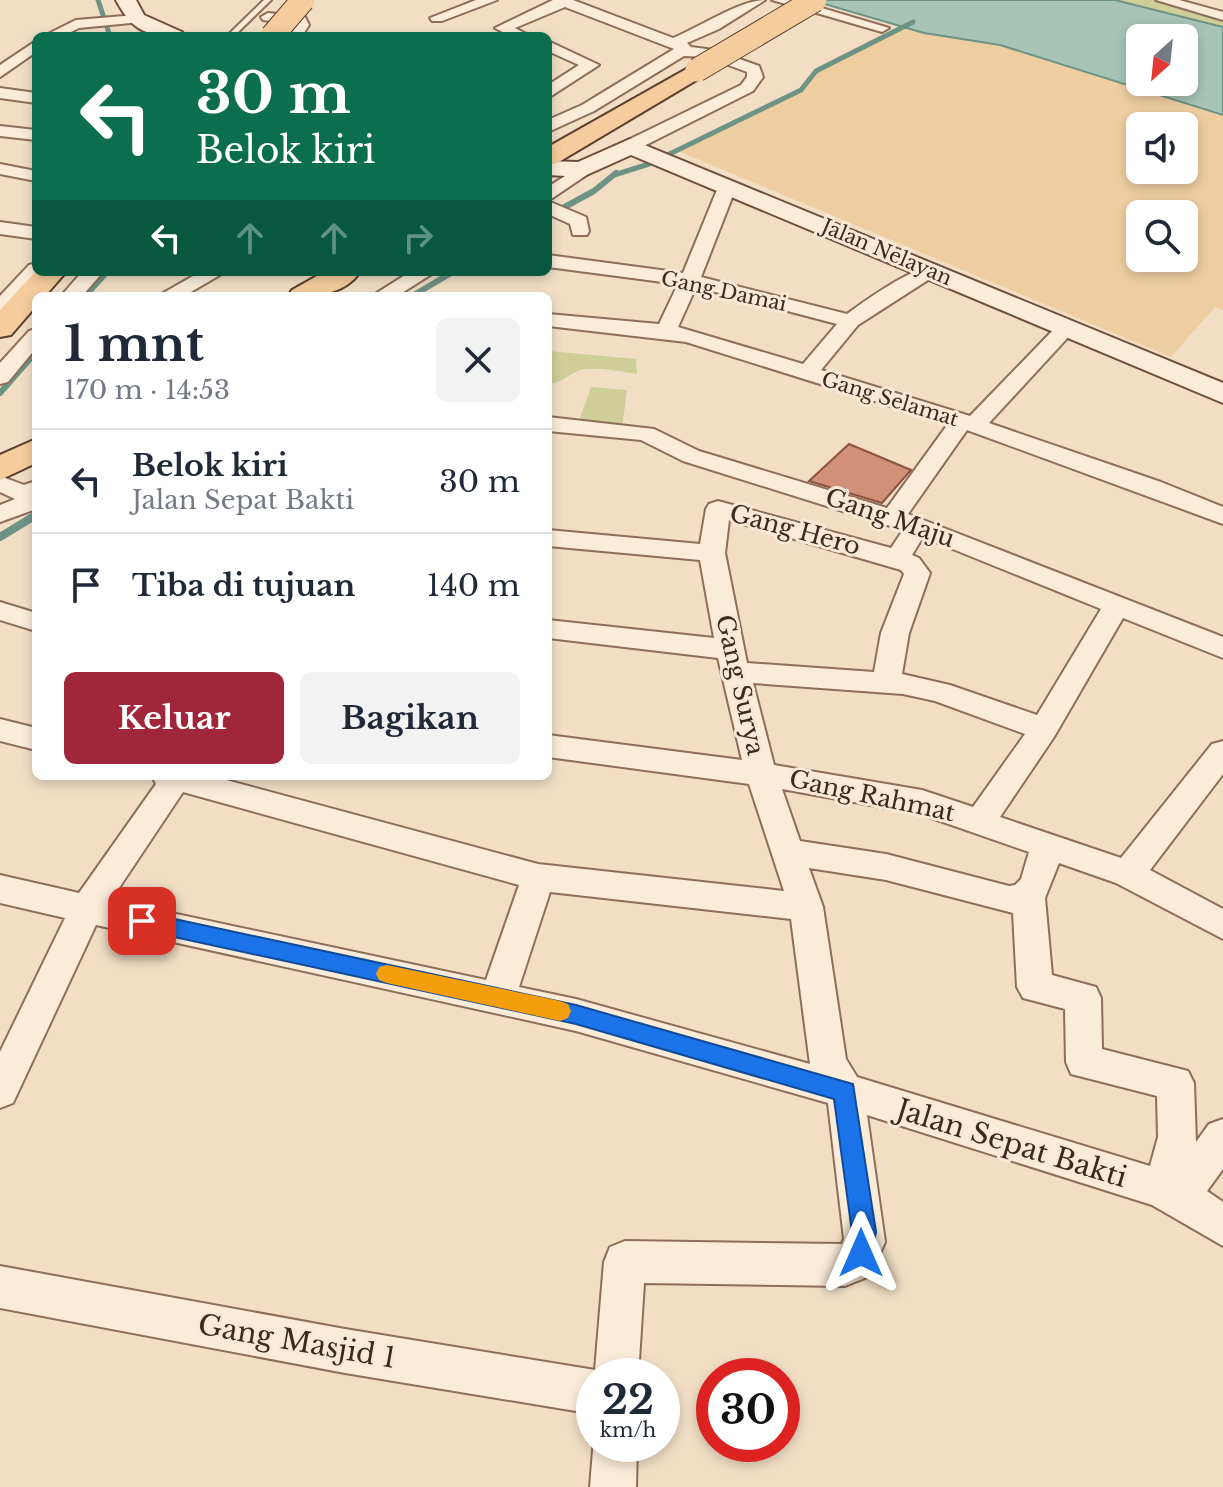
<!DOCTYPE html>
<html lang="id">
<head>
<meta charset="utf-8">
<style>
	:root { --surface:#fff; --page:#f2f2f3; --text:#1f2937; --muted:#747a83; --line:#e0e1e3; --accent:#a02639 }
	body { margin:0; font-family:"Libre Baskerville",serif; background:var(--page); color:var(--text); height:100vh; display:flex; flex-direction:column; font-size:30px; white-space:nowrap }
	* { box-sizing:border-box; margin:0 }
	p { font-size:26px; color:var(--muted) }
	.icon { flex:none; width:44px; height:44px; fill:none; stroke:currentColor; stroke-width:2; stroke-linecap:round; stroke-linejoin:round }
	.map { position:relative; flex:1; overflow:hidden }
	.sheet { position:absolute; left:32px; top:292px; width:520px; height:488px; display:flex; flex-direction:column; background:var(--surface); border-radius:12px; box-shadow:0 4px 12px #0003 }
	.sheet>* { flex:none }
	.banner { position:absolute; left:32px; top:32px; width:520px; height:244px; border-radius:12px; box-shadow:0 4px 12px #0003; background:#0b6e4f; color:#fff; overflow:hidden }
	.needle { width:52px; rotate:207deg }
	.fabs { position:absolute; left:1126px; top:24px; display:grid; gap:16px }
	.fabs a { display:grid; place-items:center; width:72px; height:72px; border-radius:12px; background:var(--surface); box-shadow:0 4px 12px #0003; font-size:40px }
	.speed { position:absolute; left:576px; top:1358px; display:flex; gap:16px; font-size:40px; font-weight:700; text-align:center }
	.speed>* { display:grid; place-content:center; width:104px; height:104px; border-radius:50%; background:var(--surface); box-shadow:0 4px 12px #0003; line-height:1 }
	.speed small { font-size:20px; font-weight:400 }
	.speed .limit { border:12px solid #d22; background:#fff; color:#111 }
	.pin { position:absolute; display:grid; place-items:center; width:68px; height:68px; color:#fff; margin:-34px; border-radius:16px; box-shadow:0 4px 12px #0006 }
	.me { position:absolute; width:88px; margin:-44px; rotate:0deg; stroke-linejoin:round; filter:drop-shadow(0 0 6px #0008) }
	.turn { display:flex; align-items:center; gap:28px; height:168px; padding:0 32px; font-size:36px }
	.turn .icon { width:104px; height:104px; stroke-width:2.5 }
	.turn b { display:block; font-size:56px; line-height:68px }
	.lanes { display:flex; align-items:center; height:76px; padding:0 32px; background:#0003; justify-content:center; gap:40px; direction:ltr }
	.lanes .off { opacity:.35 }
	.round { display:grid; place-items:center; flex:none; width:84px; height:84px; border-radius:12px; background:var(--page) }
	.overview { display:flex; align-items:center; justify-content:space-between; height:136px; padding:0 32px }
	h1 { font-size:48px; font-weight:700; line-height:60px }
	.primary-button { display:flex; gap:16px; margin-top:auto; padding:16px 32px }
	.primary-button a { flex:1; height:92px; border-radius:12px; background:var(--accent); color:#fff; font-size:32px; font-weight:700; line-height:92px; text-align:center }
	.primary-button a+a { background:var(--page); color:var(--text) }
	ul { padding:0; list-style:none }
	li { display:flex; align-items:center; gap:24px; height:104px; padding:0 32px; border-top:2px solid var(--line) }
	li div { flex:1 }
	li b { display:block; font-size:30px }
	li em { font-style:normal }
	.map>svg:first-child { display:block }
	.green { fill:#d0ce98 }
	.sand { fill:#eecea1; fill-rule:evenodd }
	.water { fill:#a7c4b7; stroke:#6d9384; stroke-width:2; fill-rule:evenodd }
	.lines { fill:none; stroke-linecap:round; stroke-linejoin:round }
	.stream-far2 { stroke:#6d9384; stroke-width:5 }
	.stream-far1 { stroke:#6d9384; stroke-width:6 }
	.stream { stroke:#6d9384; stroke-width:8 }
	.building { fill:#d19179; stroke:#8e523e; stroke-width:2 }
	.lane-casing { stroke:#8d6e5a; stroke-width:4 }
	.street-casing { stroke:#8d6e5a; stroke-width:4 }
	.secondary-casing { stroke:#6f4f3d; stroke-width:4 }
	.primary-casing { stroke:#5b3d2e; stroke-width:4 }
	.lane { fill:#fbecda; fill-rule:evenodd }
	.street { fill:#fbecda; fill-rule:evenodd }
	.secondary { fill:#fbecda; fill-rule:evenodd }
	.primary { fill:#f5cc9c; fill-rule:evenodd }
	.primary-bridge-casing { stroke:#5b3d2e; stroke-width:25; stroke-linecap:butt }
	.primary-bridge { stroke:#f5cc9c; stroke-width:23 }
	.route { fill:#1a73e8; stroke:#114b97; stroke-width:2 }
	.slow { fill:#f59e0b }
	.labels { text-anchor:middle; stroke-width:6; stroke-linejoin:round; paint-order:stroke }
	.far-street-label { font-size:20px; fill:#3d291f; stroke:#f8e9d6 }
	.street-label { font-size:24px; fill:#3d291f; stroke:#f8e9d6 }
	.near-street-label { font-size:28px; fill:#3d291f; stroke:#f8e9d6 }
</style>
</head>
<body>
<div class="map">
<svg width="1223" height="1487" viewBox="0 0 1223 1487">
	<rect width="100%" height="100%" fill="#f1dec5"/>
	<!-- green -->
	<path class="green" d="M1115,0H1156L1223,18V27Z
		M548,351L636,359L637,374C621,372 593,365 578,371C566,376 562,383 548,384Z
		M591,387L627,390L622,428L578,424Z"/>
	<!-- sand -->
	<path class="sand" d="M902,27L1000,45L1223,115V310L1215,307L1171,357L678,151L801,90L816,71ZM1140,126H1184V170H1140ZM1140,214H1184V258H1140Z"/>
	<!-- water -->
	<path class="water" d="M811,0H1115L1223,27V115L1000,45L924,33ZM1140,38H1184V82H1140Z"/>
	<g class="lines">
		<!-- stream-far2 -->
		<path class="stream-far2" d="M98,0L110,36
			M614,175L649,164L801,90L816,71L913,22"/>
		<!-- stream-far1 -->
		<path class="stream-far1" d="M548,216L594,191L616,173
			M85,296L107,272
			M412,296L453,272
			M0,393L36,352"/>
		<!-- stream -->
		<path class="stream" d="M0,537L36,515"/>
	</g>
	<!-- building -->
	<path class="building" d="M849,444L911,470L882,503L809,481Z"/>
	<g class="lines">
		<!-- lane casing -->
		<g class="lane-casing">
			<path id="lane" d="M264,0H271L234,36H227Z"/>
		</g>
		<!-- street casing -->
		<g class="street-casing">
			<path id="street" d="M476,0H497L442,21H432L430,18Z
				M553,0H573L673,38C700,27 740,0 765,0L719,29L687,43L691,47L714,50L759,66L763,77L753,91L636,150H624L621,146L624,142L741,85L747,77V72L707,57L684,56L594,111L548,132V120L582,105L674,49L565,7L515,28L530,36H510L495,28Z
				M772,0H795L889,28L882,32Z
				M1156,0H1179L1223,12V20Z
				M268,13L305,17L309,25L302,36H288L294,24L263,20L261,17Z
				M136,15L141,16V22L79,28L63,36H44L76,20Z
				M36,41V52L0,77V65Z
				M548,41L599,65L548,98V85L579,65L548,51Z
				M0,88L36,93V103L0,98Z
				M0,126L36,130V140L0,136Z
				M0,164L36,171V181L0,174Z
				M582,165L591,170L588,174L548,201V187Z
				M728,180L737,185L701,277L847,314C865,301 918,262 939,267L942,271L858,325L821,370L970,416L1058,325H1072L1076,329L1072,333L989,423L1161,482L1223,507V524L967,430L908,514L1223,637V658L1123,618L1054,737L1000,817L1121,858L1212,744L1223,741V774L1150,870L1223,909V939L1116,883L1059,863L1045,898L1052,975L1096,987L1101,998L1102,1049L1188,1071L1194,1083L1196,1142L1209,1124L1223,1119V1169L1207,1191L1223,1202V1246L1152,1205L867,1115L885,1242L870,1276L845,1286L644,1283L638,1376H594V1414L345,1373L0,1308V1266L345,1329L595,1370L604,1262L610,1247L625,1241L842,1244L844,1239L828,1103L576,1031L96,925L13,1103L0,1108V1052L65,918L0,903V875L79,893L156,784L152,776H211L538,864L784,891L749,784L548,757V735L742,760L718,658L548,638V620L714,638L700,560L548,546V530L700,544L706,509L709,504L718,501L891,548L903,530L683,461L641,440L548,431V417L654,429L699,451L887,508L948,424L686,342L548,326V314L659,324L678,284L548,267V255L683,273L719,185ZM696,287L837,324L803,364L678,327ZM729,520L901,570L904,574L881,633L874,672L747,663L725,553ZM923,537L1101,609L1037,715L950,685L902,674L909,633L930,573L919,558L912,555ZM753,683L903,694L935,701L1025,734L973,807L922,790L774,765ZM782,789L920,814L1029,852L1021,879L1015,885L1009,886L886,854L800,841ZM183,792L519,885L486,980L111,900ZM809,868L886,880L1013,913L1017,987L1023,998L1065,1009L1066,1062L1071,1074L1157,1096L1158,1137L1150,1166L857,1077L846,1059L823,907ZM550,892L791,919L810,1064L576,999L519,987Z
				M548,201L586,217L589,231L587,235H573L570,224L548,214Z
				M0,222L36,227V239L0,234Z
				M36,263V272L43,273L7,312L0,314V296L29,265Z
				M82,272H103L82,296H61Z
				M200,272H225L184,296H158Z
				M410,272H435L397,296H372Z
				M36,329V348L8,382L0,384V363L29,331Z
				M0,476L24,485L36,481V509L0,522V505L15,499L0,492Z
				M0,602L36,613V631L0,620Z
				M0,719L36,728V750L0,741Z
				M594,1438V1444H637L636,1487H590Z"/>
		</g>
		<!-- secondary casing -->
		<g class="secondary-casing">
			<path id="secondary" d="M116,0H136L144,15L182,32L185,36C148,36 134,34 116,0Z
				M630,139L1223,383V403L631,155L582,177L548,175V161L578,162Z"/>
		</g>
		<!-- primary casing -->
		<g class="primary-casing">
			<path id="primary" d="M697,63L705,65L708,70L705,75L557,163L548,166V147Z
				M36,271L66,272L45,296H36V306L11,335L0,337V310Z
				M324,272H360C343,296 314,296 288,296L292,290Z
				M36,439V463L0,480V455Z"/>
		</g>
		<!-- lane -->
		<use href="#lane" class="lane"/>
		<!-- street -->
		<use href="#street" class="street"/>
		<!-- secondary -->
		<use href="#secondary" class="secondary"/>
		<!-- primary -->
		<use href="#primary" class="primary"/>
		<!-- primary-bridge casing -->
		<g class="primary-bridge-casing">
			<path id="primary-bridge" d="M272,36L303,0
				M697,70L815,0"/>
		</g>
		<!-- primary-bridge -->
		<use href="#primary-bridge" class="primary-bridge"/>
	</g>
	<!-- route -->
	<path class="route" d="M142,912L576,1005L853,1084L876,1232L870,1262L861,1265L853,1262L849,1253L852,1232L834,1099L576,1024L142,930L135,927L132,921L135,915Z"/>
	<!-- slow -->
	<path class="slow" d="M387,965L560,1001L568,1004L571,1011L568,1018L560,1021L387,983L379,980L376,974L379,967Z"/>
	<g class="labels">
		<!-- far-street labels -->
		<g class="far-street-label">
			<text transform="translate(887 252) rotate(23)" y="7">Jalan Nelayan</text>
			<text transform="translate(724 291) rotate(12)" y="7">Gang Damai</text>
			<text transform="translate(890 399) rotate(17)" y="7">Gang Selamat</text>
		</g>
		<!-- street labels -->
		<g class="street-label">
			<text transform="translate(890 518) rotate(19)" y="8">Gang Maju</text>
			<text transform="translate(795 530) rotate(15)" y="8">Gang Hero</text>
			<text transform="translate(740 685) rotate(77)" y="8">Gang Surya</text>
			<text transform="translate(872 796) rotate(12)" y="8">Gang Rahmat</text>
		</g>
		<!-- near-street labels -->
		<g class="near-street-label">
			<text transform="translate(1012 1143) rotate(17)" y="10">Jalan Sepat Bakti</text>
			<text transform="translate(297 1341) rotate(10)" y="10">Gang Masjid 1</text>
		</g>
	</g>
</svg>
<div class="fabs">
<a><svg class="needle" viewBox="-14 -14 28 28"><path d="M0-13l5 13h-10z" fill="#e53935"/><path d="M0 13l5-13h-10z" fill="#747a83"/></svg></a>
<a><svg class="icon" aria-label="sound" viewBox="0 0 24 24"><path d="M4 9h4l5-4v14l-5-4H4zM17 9q2 3 0 6"/></svg></a>
<a><svg class="icon" aria-label="search" viewBox="0 0 24 24"><circle cx="10" cy="10" r="6"/><path d="M15 15l6 6"/></svg></a>
</div>
<div class="speed"><div>22<small>km/h</small></div><div class="limit">30</div></div>
<div class="pin" style="left:142px;top:921px;background:#d93025"><svg class="icon" aria-label="arrive" viewBox="0 0 24 24"><path d="M6 21V4h12l-3 4 3 4H6"/></svg></div>
<svg class="me" style="left:861px;top:1253px" viewBox="-20 -20 40 40"><path d="M0-17L14 15 0 8-14 15z" fill="#1a73e8" stroke="#fff" stroke-width="4"/></svg>
<div class="banner">
<div class="turn"><svg class="icon" aria-label="left" viewBox="0 0 24 24"><path d="M17 20v-9H6M10 6l-5 5 5 5"/></svg><div><b>30 m</b>Belok kiri</div></div>
<div class="lanes"><svg class="icon" aria-label="left" viewBox="0 0 24 24"><path d="M17 20v-9H6M10 6l-5 5 5 5"/></svg><svg class="icon off" aria-label="ahead" viewBox="0 0 24 24"><path d="M12 20V5M6 11l6-6 6 6"/></svg><svg class="icon off" aria-label="ahead" viewBox="0 0 24 24"><path d="M12 20V5M6 11l6-6 6 6"/></svg><svg class="icon off" aria-label="right" viewBox="0 0 24 24"><path d="M7 20v-9h11M14 6l5 5-5 5"/></svg></div>
</div>
<section class="sheet">
<div class="overview"><div><h1>1 mnt</h1><p>170 m · 14:53</p></div><a class="round"><svg class="icon" aria-label="close" viewBox="0 0 24 24"><path d="M6 6l12 12M18 6L6 18"/></svg></a></div>
<ul>
<li><svg class="icon" aria-label="left" viewBox="0 0 24 24"><path d="M17 20v-9H6M10 6l-5 5 5 5"/></svg><div><b>Belok kiri</b><p>Jalan Sepat Bakti</p></div><em>30 m</em></li>
<li><svg class="icon" aria-label="arrive" viewBox="0 0 24 24"><path d="M6 21V4h12l-3 4 3 4H6"/></svg><div><b>Tiba di tujuan</b></div><em>140 m</em></li>
</ul>
<div class="primary-button"><a>Keluar</a><a>Bagikan</a></div>
</section>
</div>
</body>
</html>
